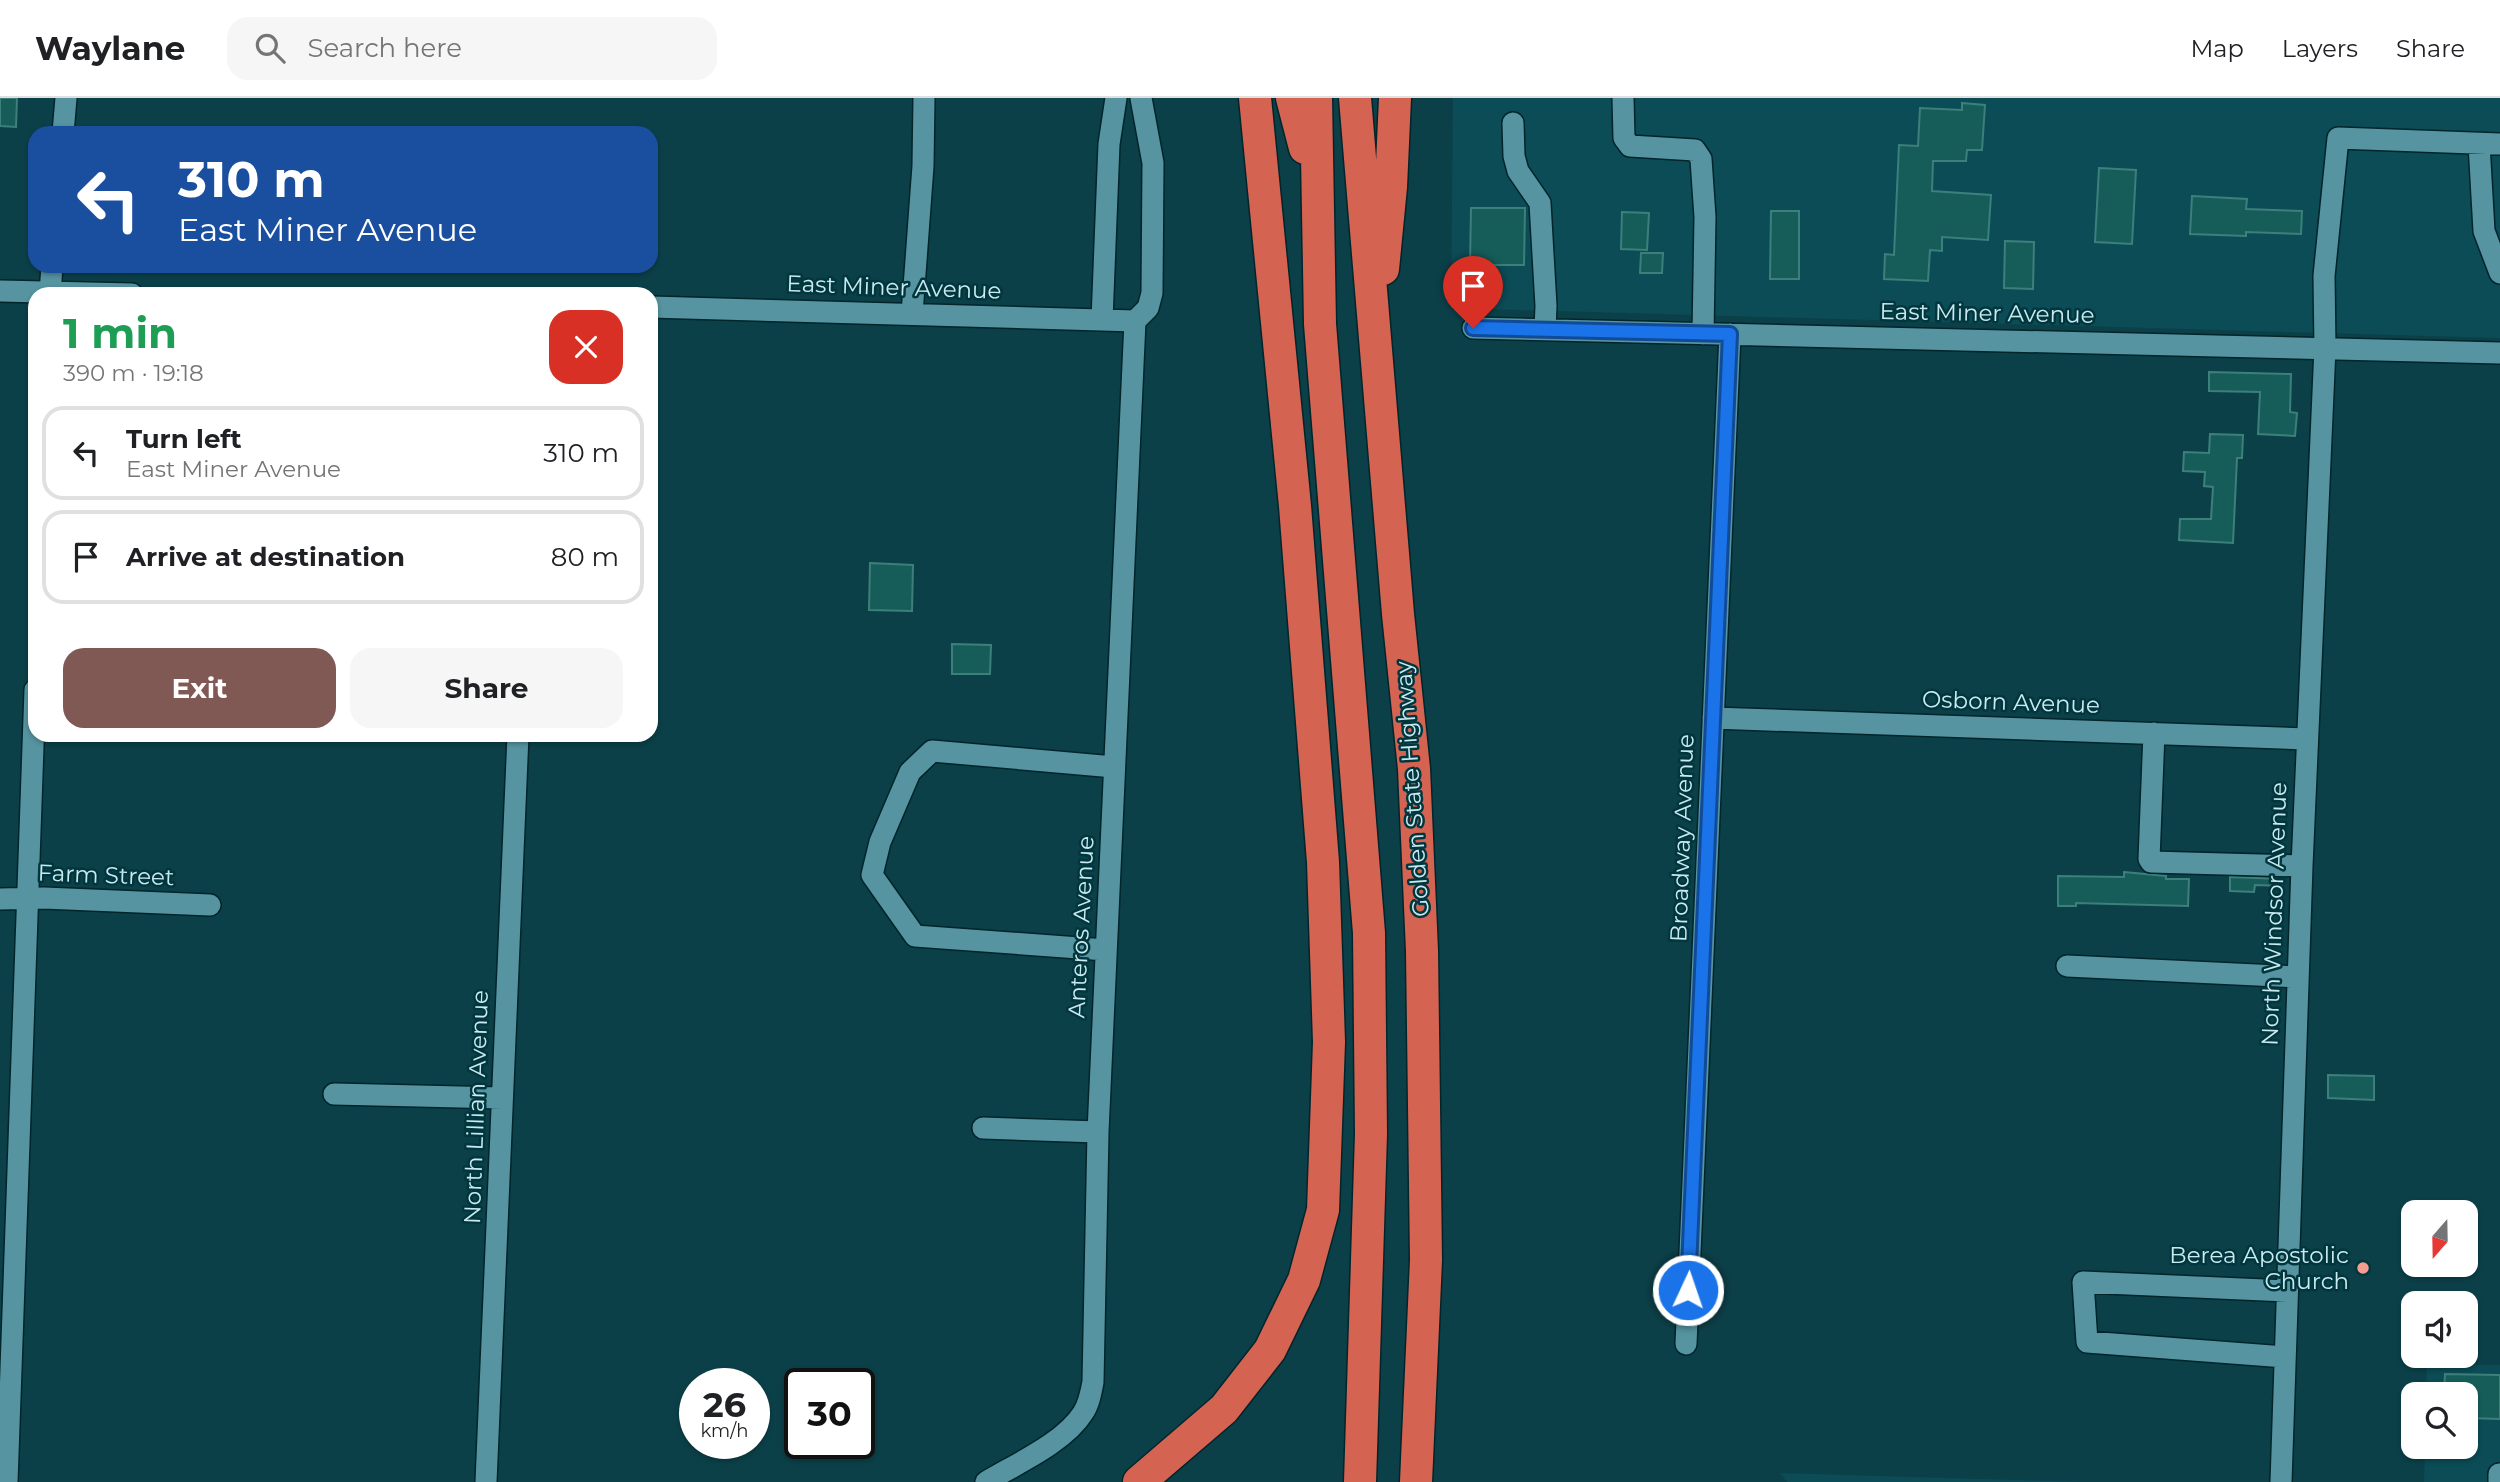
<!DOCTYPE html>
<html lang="en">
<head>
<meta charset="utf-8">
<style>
	:root { --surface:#fff; --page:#f6f6f6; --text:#202124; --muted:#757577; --line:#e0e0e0; --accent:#805954 }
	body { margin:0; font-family:Montserrat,sans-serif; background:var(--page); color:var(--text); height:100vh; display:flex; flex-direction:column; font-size:26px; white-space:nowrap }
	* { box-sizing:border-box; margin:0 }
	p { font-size:23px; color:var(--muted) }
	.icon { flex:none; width:38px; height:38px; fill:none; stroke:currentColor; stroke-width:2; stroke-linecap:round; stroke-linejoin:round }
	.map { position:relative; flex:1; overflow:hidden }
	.details { position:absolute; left:28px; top:189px; width:630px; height:455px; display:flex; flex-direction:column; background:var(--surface); border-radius:21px; box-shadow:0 2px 5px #0004 }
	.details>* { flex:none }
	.hud { position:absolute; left:28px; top:28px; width:630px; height:147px; border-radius:21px; box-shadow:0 2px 5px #0004; background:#1a4fa0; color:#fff; overflow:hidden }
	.needle { width:46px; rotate:200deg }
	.controls { position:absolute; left:2401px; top:1102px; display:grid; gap:14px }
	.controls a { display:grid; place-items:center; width:77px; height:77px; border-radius:14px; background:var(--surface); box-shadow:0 2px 5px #0004; font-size:35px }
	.speed { position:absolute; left:679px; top:1270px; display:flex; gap:14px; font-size:35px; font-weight:700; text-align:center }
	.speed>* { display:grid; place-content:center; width:91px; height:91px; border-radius:50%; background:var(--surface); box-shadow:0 2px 5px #0004; line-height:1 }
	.speed small { font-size:18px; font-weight:400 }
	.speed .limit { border:4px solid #111; border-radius:10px; background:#fff; color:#111 }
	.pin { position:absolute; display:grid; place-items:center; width:60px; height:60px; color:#fff; margin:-72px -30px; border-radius:50% 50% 50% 0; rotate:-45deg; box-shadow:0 0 7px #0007 }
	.pin .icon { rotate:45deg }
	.me { position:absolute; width:77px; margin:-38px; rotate:3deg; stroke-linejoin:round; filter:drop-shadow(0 0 5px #0008) }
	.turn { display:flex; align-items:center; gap:24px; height:147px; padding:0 35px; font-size:32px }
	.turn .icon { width:91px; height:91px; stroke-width:2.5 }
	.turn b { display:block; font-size:49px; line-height:60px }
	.round { display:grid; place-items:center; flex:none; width:74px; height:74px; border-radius:21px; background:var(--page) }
	.overview { display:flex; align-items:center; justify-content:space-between; height:119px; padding:0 35px }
	h1 { font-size:42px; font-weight:700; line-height:52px; color:#1e9e55 }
	.primary-button { display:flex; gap:14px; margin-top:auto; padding:14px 35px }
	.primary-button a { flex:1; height:80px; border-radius:21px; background:var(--accent); color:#fff; font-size:28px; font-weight:700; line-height:80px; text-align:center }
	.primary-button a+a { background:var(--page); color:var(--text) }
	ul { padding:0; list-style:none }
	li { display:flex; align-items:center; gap:21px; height:94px; margin:0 14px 10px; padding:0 21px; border:4px solid var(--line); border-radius:21px }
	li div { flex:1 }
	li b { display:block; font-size:26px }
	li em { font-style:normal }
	header { display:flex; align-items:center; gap:42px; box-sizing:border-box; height:98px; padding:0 35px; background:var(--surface); border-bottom:2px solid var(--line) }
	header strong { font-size:33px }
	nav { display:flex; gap:38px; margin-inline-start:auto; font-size:24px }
	.search { width:490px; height:63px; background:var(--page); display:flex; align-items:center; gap:18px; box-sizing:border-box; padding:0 24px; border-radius:21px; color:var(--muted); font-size:26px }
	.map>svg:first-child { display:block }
	.built { fill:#0b4c56 }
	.building { fill:#165d5a; stroke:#3d7f7b; stroke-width:2 }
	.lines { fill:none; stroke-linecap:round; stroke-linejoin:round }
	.minor-casing { stroke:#02252b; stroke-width:24 }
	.highway-casing { stroke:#02252b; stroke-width:35 }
	.minor { stroke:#5594a0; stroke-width:21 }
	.highway { stroke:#d56352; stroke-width:32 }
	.route-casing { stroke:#114b97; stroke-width:18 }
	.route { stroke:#1a73e8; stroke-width:12 }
	.poi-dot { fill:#f59d8e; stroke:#00363e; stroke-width:2.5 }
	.labels { text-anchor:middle; stroke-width:5; stroke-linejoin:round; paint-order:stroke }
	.street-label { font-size:23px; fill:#cbeaf0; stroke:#00363e }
	.poi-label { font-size:23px; fill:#cbeaf0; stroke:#00363e; text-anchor:end }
</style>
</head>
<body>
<header>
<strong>Waylane</strong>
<div class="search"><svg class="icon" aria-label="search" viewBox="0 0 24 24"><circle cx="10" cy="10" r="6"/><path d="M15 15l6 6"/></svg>Search here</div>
<nav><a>Map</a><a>Layers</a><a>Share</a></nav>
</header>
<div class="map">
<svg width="2500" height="1384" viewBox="0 0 2500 1384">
	<rect width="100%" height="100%" fill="#0c4048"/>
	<!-- built -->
	<path class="built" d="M1453,0H2500V240L1451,210Z
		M2427,1266L2500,1267V1384H2424L2425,1349H2466V1297H2426Z
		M1780,1375L1979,1381L2085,1384H1787Z"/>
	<!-- building -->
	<path class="building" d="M0,0H17L16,29L0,28Z
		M1962,5L1985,7L1982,52H1967L1966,63H1933L1932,93L1991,97L1988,142L1942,139V153L1930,152L1928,183L1884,181L1885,156L1894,157L1899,47L1918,48L1920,10L1962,12Z
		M2099,70L2136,72L2132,146L2095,144Z
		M2192,98L2247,101L2246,111L2302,113L2301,136L2246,134V138L2190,136Z
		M1471,110H1525L1524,167H1470Z
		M1771,113H1799V181H1770Z
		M1622,114L1649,115L1647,152L1621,151Z
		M2005,143L2034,144L2033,191L2004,190Z
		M1641,155H1663L1662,175H1640Z
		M2209,274L2291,276L2290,314L2297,315L2295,338L2258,336L2260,294L2209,293Z
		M2210,336L2243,337L2242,360H2237L2233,445L2179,442L2180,421H2211L2213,389L2204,388L2205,374L2183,373L2184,354L2209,355Z
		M870,465L913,467L912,513L869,512Z
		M952,546L991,547L990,576H952Z
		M2124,774L2166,778V781H2189L2188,808L2076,805V808H2058V778L2124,779Z
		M2230,779L2282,781V788L2255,787L2254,794L2230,793Z
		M2328,977L2374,978V1002L2328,1000Z
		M2445,1276L2500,1277V1321L2466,1320V1297H2444Z"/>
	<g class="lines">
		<!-- minor casing -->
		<g class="minor-casing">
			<path id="minor" d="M1623,0L1624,40L1630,48L1695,52L1701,61L1705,119L1703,236
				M1513,25L1514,58L1518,73L1540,105L1546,208L1545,231
				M63,35L66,0
				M2479,46L2484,133L2500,175
				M0,193L132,196
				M50,196L52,168
				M651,209L1135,223
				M912,216L923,68L924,0
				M1102,222L1109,46L1116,0
				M1135,223L1148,210L1152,195L1153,65L1141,0
				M1473,230L2500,255
				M1713,620L2307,641
				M2154,635L2149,761L2151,764L2302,768
				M0,801L44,800L210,807
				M1106,852L915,838L872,777L880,744L910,674L932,653L1114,669
				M2067,868L2298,879
				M334,996L502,1000
				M983,1030L1098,1034
				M1686,1246L1730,236
				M2285,1259L2087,1244L2083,1184L2287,1193
				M7,1384L35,592
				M486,1384L518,637
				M986,1384C1016,1366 1064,1345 1083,1315C1089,1306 1091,1295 1093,1284L1098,1034L1135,223
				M2281,1384L2302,768L2325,250L2324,178L2338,40L2500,46
				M2499,1384V1376"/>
		</g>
		<!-- highway casing -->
		<g class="highway-casing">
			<path id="highway" d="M1292,0L1305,50
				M1316,0L1320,226L1369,835L1371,1036L1360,1384
				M1355,0L1398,516L1414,671L1422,853L1426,1162L1416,1384
				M1383,171L1391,89L1395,0
				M1139,1384L1224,1311L1270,1252L1304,1182L1323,1112L1329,944L1323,764L1295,408L1255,0"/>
		</g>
		<!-- minor -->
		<use href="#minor" class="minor"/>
		<!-- highway -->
		<use href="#highway" class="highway"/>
	</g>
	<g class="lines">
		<!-- route casing -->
		<g class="route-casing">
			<path id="route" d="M1473,230L1730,236L1688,1192"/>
		</g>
		<!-- route -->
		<use href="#route" class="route"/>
	</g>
	<!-- markers -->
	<circle class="poi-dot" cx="2363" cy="1170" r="7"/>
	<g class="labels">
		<!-- street labels -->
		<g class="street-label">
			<text transform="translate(894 189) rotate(2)" y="8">East Miner Avenue</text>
			<text transform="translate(1987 215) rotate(1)" y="8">East Miner Avenue</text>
			<text transform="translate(2011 604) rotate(2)" y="8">Osborn Avenue</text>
			<text transform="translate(1412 691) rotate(-94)" y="8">Golden State Highway</text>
			<text transform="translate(1682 740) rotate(-88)" y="8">Broadway Avenue</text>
			<text transform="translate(106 777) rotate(2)" y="8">Farm Street</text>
			<text transform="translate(2274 816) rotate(-88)" y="8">North Windsor Avenue</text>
			<text transform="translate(1081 829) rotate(-87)" y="8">Anteros Avenue</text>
			<text transform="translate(476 1009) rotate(-88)" y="8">North Lillian Avenue</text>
		</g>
		<!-- poi labels -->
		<g class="poi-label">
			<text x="2349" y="1165">Berea Apostolic<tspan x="2349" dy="26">Church</tspan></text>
		</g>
	</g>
</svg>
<div class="controls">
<a><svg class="needle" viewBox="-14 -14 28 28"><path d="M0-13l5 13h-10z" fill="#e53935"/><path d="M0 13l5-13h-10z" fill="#757577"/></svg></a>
<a><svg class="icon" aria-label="sound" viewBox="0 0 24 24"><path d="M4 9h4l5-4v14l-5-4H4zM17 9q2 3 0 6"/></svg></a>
<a><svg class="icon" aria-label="search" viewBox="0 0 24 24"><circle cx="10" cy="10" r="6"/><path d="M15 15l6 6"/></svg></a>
</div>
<div class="speed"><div>26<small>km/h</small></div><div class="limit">30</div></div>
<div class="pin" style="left:1473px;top:230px;background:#d93025"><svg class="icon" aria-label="arrive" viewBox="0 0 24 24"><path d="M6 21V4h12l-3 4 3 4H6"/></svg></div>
<svg class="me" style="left:1688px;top:1192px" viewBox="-20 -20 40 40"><circle r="17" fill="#1a73e8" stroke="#fff" stroke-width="3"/><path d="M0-11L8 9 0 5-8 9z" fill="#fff"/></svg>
<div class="hud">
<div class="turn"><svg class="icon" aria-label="left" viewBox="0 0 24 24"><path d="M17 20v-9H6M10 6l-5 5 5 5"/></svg><div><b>310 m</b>East Miner Avenue</div></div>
</div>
<section class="details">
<div class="overview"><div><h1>1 min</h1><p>390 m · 19:18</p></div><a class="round" style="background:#d93025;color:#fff"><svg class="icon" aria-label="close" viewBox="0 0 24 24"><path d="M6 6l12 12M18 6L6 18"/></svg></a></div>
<ul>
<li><svg class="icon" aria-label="left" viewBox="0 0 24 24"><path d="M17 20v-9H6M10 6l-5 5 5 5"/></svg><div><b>Turn left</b><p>East Miner Avenue</p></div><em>310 m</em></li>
<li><svg class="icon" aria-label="arrive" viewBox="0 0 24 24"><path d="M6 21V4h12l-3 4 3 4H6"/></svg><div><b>Arrive at destination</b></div><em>80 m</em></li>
</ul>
<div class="primary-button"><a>Exit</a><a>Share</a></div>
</section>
</div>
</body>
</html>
